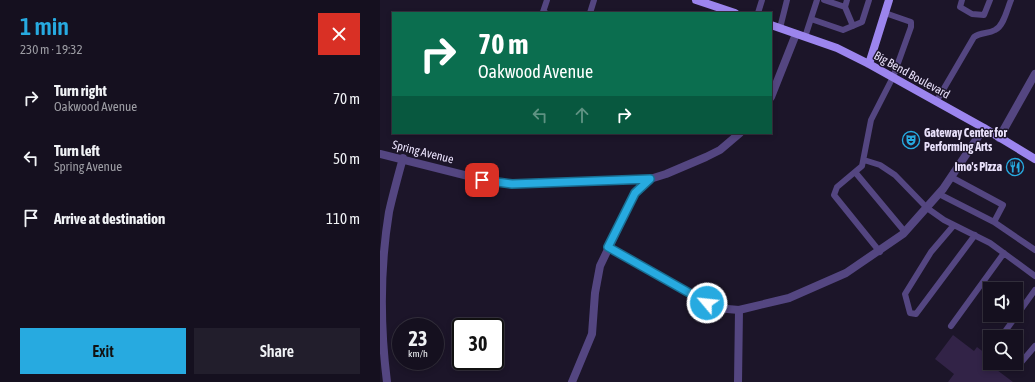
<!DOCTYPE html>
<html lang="en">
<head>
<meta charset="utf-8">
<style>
	:root { --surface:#15101f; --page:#221e2c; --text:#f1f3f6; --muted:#9d9da4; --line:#34303d; --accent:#27aae0 }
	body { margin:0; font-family:"Asap Condensed",sans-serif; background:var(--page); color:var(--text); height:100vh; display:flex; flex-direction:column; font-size:15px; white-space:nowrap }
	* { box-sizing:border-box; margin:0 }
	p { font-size:13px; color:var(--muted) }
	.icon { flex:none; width:22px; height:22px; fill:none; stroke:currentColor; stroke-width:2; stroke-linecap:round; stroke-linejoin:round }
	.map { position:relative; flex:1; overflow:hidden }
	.drawer { display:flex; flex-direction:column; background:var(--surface); width:380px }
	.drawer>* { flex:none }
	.hud { position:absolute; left:12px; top:12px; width:380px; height:122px; border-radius:0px; box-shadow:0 2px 6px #0003,0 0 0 1px var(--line); background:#0b6e4f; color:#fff; overflow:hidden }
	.tools { position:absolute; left:603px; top:282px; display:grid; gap:8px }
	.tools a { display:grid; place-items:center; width:40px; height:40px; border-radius:0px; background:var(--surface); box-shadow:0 2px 6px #0003,0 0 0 1px var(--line); font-size:20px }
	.speed { position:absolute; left:12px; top:318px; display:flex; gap:8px; font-size:20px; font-weight:700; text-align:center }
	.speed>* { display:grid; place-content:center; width:52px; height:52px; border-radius:50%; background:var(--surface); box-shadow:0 2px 6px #0003,0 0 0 1px var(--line); line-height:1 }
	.speed small { font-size:10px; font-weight:400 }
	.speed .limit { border:2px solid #111; border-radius:6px; background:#fff; color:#111 }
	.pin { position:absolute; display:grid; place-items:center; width:34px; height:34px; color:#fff; margin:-17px; border-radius:8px; box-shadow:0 2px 6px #0006 }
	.me { position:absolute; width:44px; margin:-22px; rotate:298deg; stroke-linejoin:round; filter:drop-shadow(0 0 3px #0008) }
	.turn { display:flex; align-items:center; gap:14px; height:84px; padding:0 20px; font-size:18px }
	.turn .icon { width:52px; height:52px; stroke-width:2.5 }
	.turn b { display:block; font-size:28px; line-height:34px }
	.lanes { display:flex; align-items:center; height:38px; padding:0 20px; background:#0003; justify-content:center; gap:20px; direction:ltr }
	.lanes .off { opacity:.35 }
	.round { display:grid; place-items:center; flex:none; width:42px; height:42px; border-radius:0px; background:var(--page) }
	.overview { display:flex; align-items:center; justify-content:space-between; height:68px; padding:0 20px }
	h1 { font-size:24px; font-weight:600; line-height:30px; color:var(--accent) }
	.cta { display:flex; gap:8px; margin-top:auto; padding:8px 20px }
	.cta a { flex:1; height:46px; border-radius:0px; background:var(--accent); color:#111; font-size:16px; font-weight:600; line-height:46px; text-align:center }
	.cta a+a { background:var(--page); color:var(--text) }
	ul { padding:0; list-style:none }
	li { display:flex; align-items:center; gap:12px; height:60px; padding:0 20px }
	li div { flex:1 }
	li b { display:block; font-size:15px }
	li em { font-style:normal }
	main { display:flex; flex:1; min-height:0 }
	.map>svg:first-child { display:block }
	.building { fill:#322347 }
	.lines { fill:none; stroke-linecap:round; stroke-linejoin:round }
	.lane { stroke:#544681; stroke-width:6 }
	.street { stroke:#544681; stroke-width:8 }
	.secondary { stroke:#9c85ee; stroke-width:8 }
	.route-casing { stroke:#196e92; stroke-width:10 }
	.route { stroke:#27aae0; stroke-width:7 }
	.labels { text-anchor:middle; stroke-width:3; stroke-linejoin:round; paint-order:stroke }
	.street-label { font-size:12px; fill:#e9e1fb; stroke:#1c1529 }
	.poi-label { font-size:12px; font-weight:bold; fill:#e9e1fb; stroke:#1c1529; text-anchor:start }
</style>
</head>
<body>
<main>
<section class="drawer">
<div class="overview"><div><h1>1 min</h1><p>230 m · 19:32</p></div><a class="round" style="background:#d93025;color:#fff"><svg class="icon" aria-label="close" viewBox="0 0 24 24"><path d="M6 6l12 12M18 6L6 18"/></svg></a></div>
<ul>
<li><svg class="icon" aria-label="right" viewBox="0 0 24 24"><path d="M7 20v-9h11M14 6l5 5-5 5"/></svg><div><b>Turn right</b><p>Oakwood Avenue</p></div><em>70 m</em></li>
<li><svg class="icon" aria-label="left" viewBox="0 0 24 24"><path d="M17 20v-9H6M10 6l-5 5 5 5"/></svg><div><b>Turn left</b><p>Spring Avenue</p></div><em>50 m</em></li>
<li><svg class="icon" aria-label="arrive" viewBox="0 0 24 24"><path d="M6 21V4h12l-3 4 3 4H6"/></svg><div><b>Arrive at destination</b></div><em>110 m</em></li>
</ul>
<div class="cta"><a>Exit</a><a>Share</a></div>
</section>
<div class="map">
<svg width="655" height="382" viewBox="0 0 655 382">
	<rect width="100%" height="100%" fill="#1c1529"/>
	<!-- building -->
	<path class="building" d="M573,335L594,351L597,347L610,357V363H622L617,370L633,382H568L574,374L555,359Z"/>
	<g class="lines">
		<!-- lane -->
		<path class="lane" d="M444,0L465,7L467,0
			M582,0L580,7L592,14L604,15L610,0
			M465,7L473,26
			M166,13L163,12L167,0
			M210,13L214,0
			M378,13L382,0
			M431,19L463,30L482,22L489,0
			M400,28L407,0
			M425,37L437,0
			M556,102L594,37C601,32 608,34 615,30C624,26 627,9 631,0
			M484,160L500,165L515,175L547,208L564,220L610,243L655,276
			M475,172L525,232
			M571,177L623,205L614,222
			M559,194L614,222L655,250
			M574,225L551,252L525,294L530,313L536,314L595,235
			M500,252L454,195L457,187L482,166L491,120L513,77L531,27V22L505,13
			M571,326L624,253
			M621,337L655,290
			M627,363L632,366H638L655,346"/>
		<!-- street -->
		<path class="street" d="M391,97L416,34
			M619,138L655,74
			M0,154L116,183H152L270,179
			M228,247L336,308L359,310L409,298L466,273L523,234L563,189L604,128
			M7,382C0,326 0,267 9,212C13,194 18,176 23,158
			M192,382L212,334L215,293L220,266L255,193L270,179L286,174L326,157L340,150L360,133
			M358,382L359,310"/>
		<!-- secondary -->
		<path class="secondary" d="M316,0L355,13
			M391,25L457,48L489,64L604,128L655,159
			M489,64L509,0"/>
	</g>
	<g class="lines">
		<!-- route casing -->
		<g class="route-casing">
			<path id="route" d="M102,180L132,184L270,179L255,193L228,247L327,303"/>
		</g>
		<!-- route -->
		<use href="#route" class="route"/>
	</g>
	<!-- icons -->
	<defs>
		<g id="theatre-ring" transform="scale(0.9)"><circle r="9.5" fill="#1c1529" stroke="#27aae0" stroke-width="1.5"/><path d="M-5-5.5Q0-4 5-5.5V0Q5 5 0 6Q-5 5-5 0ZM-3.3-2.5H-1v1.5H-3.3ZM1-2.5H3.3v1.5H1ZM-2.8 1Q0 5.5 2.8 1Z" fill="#27aae0"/></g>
		<g id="restaurant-ring" transform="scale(0.9)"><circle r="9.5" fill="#1c1529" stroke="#27aae0" stroke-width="1.5"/><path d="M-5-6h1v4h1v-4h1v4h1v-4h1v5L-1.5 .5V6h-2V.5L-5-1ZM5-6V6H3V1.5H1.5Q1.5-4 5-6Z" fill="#27aae0"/></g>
	</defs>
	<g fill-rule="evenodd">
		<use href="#theatre-ring" x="531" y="140"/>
		<use href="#restaurant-ring" x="635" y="167"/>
	</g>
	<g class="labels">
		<!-- street labels -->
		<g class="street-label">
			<text transform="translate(532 75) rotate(29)" y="4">Big Bend Boulevard</text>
			<text transform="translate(43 152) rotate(14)" y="4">Spring Avenue</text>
		</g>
		<!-- poi labels -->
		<g class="poi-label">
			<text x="544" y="137">Gateway Center for<tspan x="544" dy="14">Performing Arts</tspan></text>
			<text x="622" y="171" text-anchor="end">Imo's Pizza</text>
		</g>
	</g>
</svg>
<div class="tools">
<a><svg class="icon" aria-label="sound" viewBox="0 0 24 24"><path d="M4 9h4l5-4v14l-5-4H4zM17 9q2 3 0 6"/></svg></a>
<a><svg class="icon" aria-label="search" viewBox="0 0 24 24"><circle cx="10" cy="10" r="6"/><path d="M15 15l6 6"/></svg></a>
</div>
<div class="speed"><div>23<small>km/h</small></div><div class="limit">30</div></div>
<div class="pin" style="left:102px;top:180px;background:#d93025"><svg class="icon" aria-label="arrive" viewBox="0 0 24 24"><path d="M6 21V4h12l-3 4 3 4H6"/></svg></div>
<svg class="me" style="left:327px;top:303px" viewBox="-20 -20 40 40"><circle r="17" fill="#27aae0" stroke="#fff" stroke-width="3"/><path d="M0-11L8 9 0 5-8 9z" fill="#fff"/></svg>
<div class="hud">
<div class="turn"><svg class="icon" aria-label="right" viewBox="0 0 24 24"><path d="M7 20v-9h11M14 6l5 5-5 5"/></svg><div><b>70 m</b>Oakwood Avenue</div></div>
<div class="lanes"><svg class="icon off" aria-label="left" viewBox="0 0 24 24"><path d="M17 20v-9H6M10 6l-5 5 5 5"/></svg><svg class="icon off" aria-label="ahead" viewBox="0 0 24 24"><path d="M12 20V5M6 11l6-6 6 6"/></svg><svg class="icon" aria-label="right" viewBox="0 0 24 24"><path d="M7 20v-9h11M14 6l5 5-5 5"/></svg></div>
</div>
</div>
</main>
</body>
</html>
